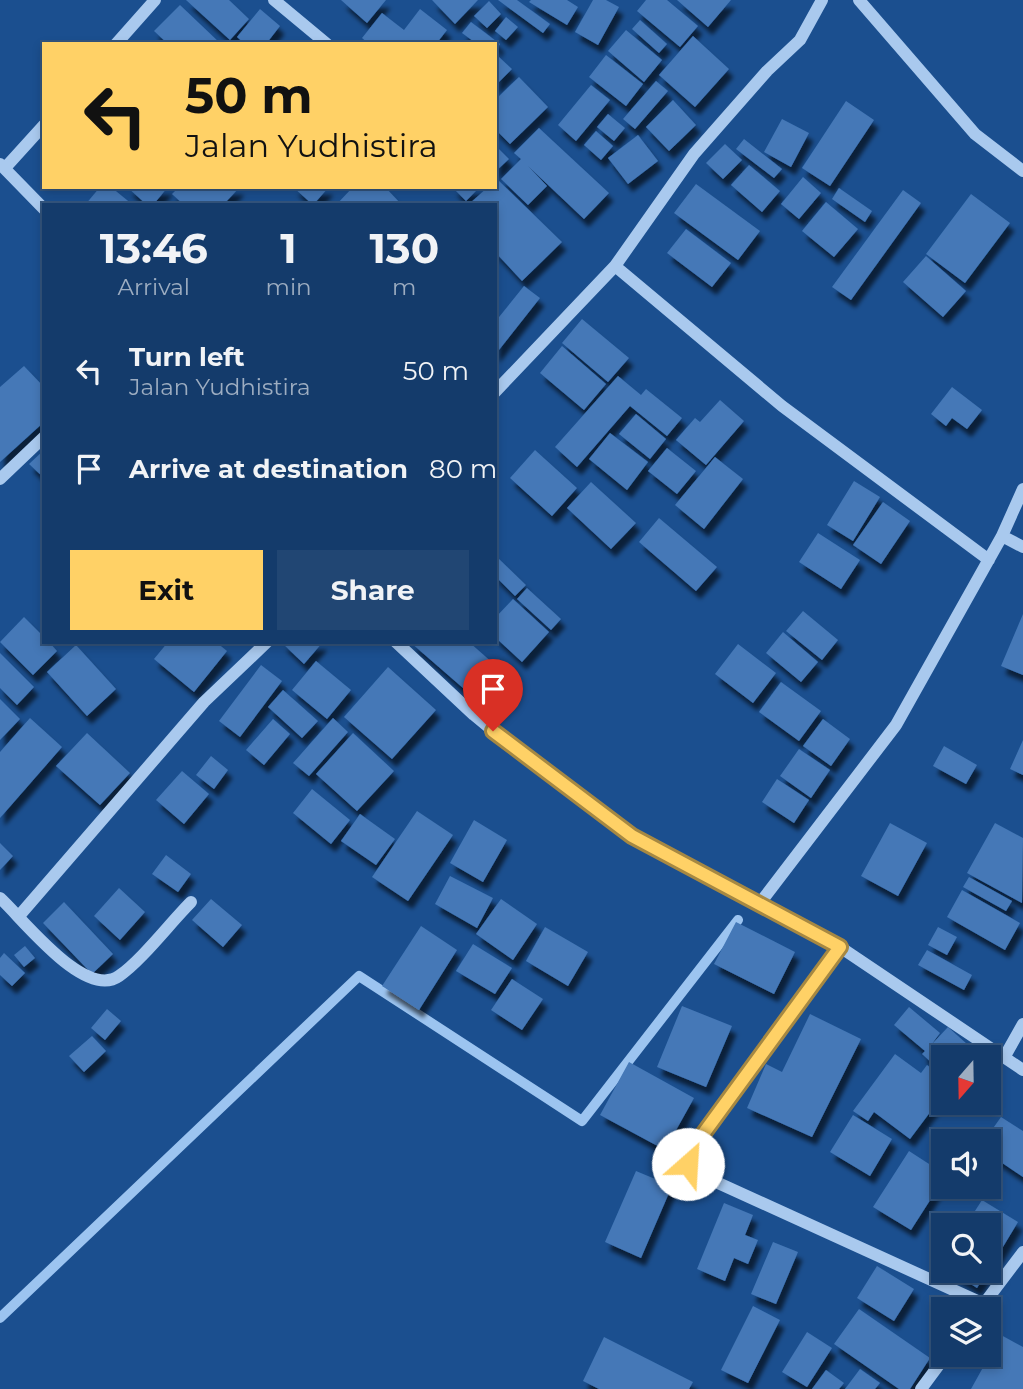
<!DOCTYPE html>
<html lang="en">
<head>
<meta charset="utf-8">
<style>
	:root { --surface:#143b6b; --page:#214673; --text:#f1f3f6; --muted:#9dadc1; --line:#33557e; --accent:#ffd166 }
	body { margin:0; font-family:Montserrat,sans-serif; background:var(--page); color:var(--text); height:100vh; display:flex; flex-direction:column; font-size:26px; white-space:nowrap }
	* { box-sizing:border-box; margin:0 }
	p { font-size:23px; color:var(--muted) }
	.icon { flex:none; width:38px; height:38px; fill:none; stroke:currentColor; stroke-width:2; stroke-linecap:round; stroke-linejoin:round }
	.map { position:relative; flex:1; overflow:hidden }
	.panel { position:absolute; left:42px; top:203px; width:455px; height:441px; display:flex; flex-direction:column; background:var(--surface); border-radius:0px; box-shadow:0 4px 10px #0003,0 0 0 2px var(--line) }
	.panel>* { flex:none }
	.banner { position:absolute; left:42px; top:42px; width:455px; height:147px; border-radius:0px; box-shadow:0 4px 10px #0003,0 0 0 2px var(--line); background:#ffd166; color:#111; overflow:hidden }
	.needle { width:46px; rotate:200deg }
	.fabs { position:absolute; left:931px; top:1045px; display:grid; gap:14px }
	.fabs a { display:grid; place-items:center; width:70px; height:70px; border-radius:0px; background:var(--surface); box-shadow:0 4px 10px #0003,0 0 0 2px var(--line); font-size:35px }
	.pin { position:absolute; display:grid; place-items:center; width:60px; height:60px; color:#fff; margin:-72px -30px; border-radius:50% 50% 50% 0; rotate:-45deg; box-shadow:0 0 7px #0007 }
	.pin .icon { rotate:45deg }
	.me { position:absolute; width:77px; margin:-38px; rotate:26deg; stroke-linejoin:round; filter:drop-shadow(0 0 5px #0008) }
	.turn { display:flex; align-items:center; gap:24px; height:147px; padding:0 28px; font-size:32px }
	.turn .icon { width:91px; height:91px; stroke-width:2.5 }
	.turn b { display:block; font-size:49px; line-height:60px }
	.eta { display:flex; justify-content:space-evenly; align-items:center; height:119px; text-align:center }
	.eta b { font-size:42px; font-weight:700; line-height:49px }
	.cta { display:flex; gap:14px; margin-top:auto; padding:14px 28px }
	.cta a { flex:1; height:80px; border-radius:0px; background:var(--accent); color:#111; font-size:28px; font-weight:700; line-height:80px; text-align:center }
	.cta a+a { background:var(--page); color:var(--text) }
	ul { padding:0; list-style:none }
	li { display:flex; align-items:center; gap:21px; height:98px; padding:0 28px }
	li div { flex:1 }
	li b { display:block; font-size:26px }
	li em { font-style:normal }
	.map>svg:first-child { display:block }
	.lines { fill:none; stroke-linecap:round; stroke-linejoin:round }
	.stream { stroke:#9cc4f0; stroke-width:10 }
	.building { fill:#4478b7; filter:url(#shadow) }
	.minor { stroke:#a9c9ee; stroke-width:12 }
	.route-casing { stroke:#a68842; stroke-width:18 }
	.route { stroke:#ffd166; stroke-width:12 }
</style>
</head>
<body>
<div class="map">
<svg width="1023" height="1389" viewBox="0 0 1023 1389">
	<defs>
		<filter id="shadow"><feDropShadow dx="4.5" dy="8" stdDeviation="2" flood-color="#0009"/></filter>
	</defs>
	<rect width="100%" height="100%" fill="#1b4f8f"/>
	<g class="lines">
		<!-- stream -->
		<path class="stream" d="M0,1318L359,976L582,1121L738,920"/>
	</g>
	<!-- building -->
	<path class="building" d="M186,0H229L249,19L230,40Z
		M341,0H386L367,23Z
		M432,0H478L455,24Z
		M498,0H517L550,24L543,33Z
		M531,0H567L578,7L567,25L529,2Z
		M593,0H606L619,7L598,45L575,32Z
		M646,0H667L698,26L680,47L637,11Z
		M677,0H731L708,27Z
		M489,1L501,14L487,28L474,16Z
		M180,5L221,44H168L154,31Z
		M260,9L280,26L266,44H245L237,37Z
		M420,9L447,30L436,44H369L362,38L382,13L404,30Z
		M506,17L518,27L506,40L495,31Z
		M640,20L667,44L659,53L632,29Z
		M471,22L500,44L495,51V44H477L462,33Z
		M626,30L662,60L644,82L608,51Z
		M693,36L729,69L695,107L659,75Z
		M606,55L643,84L626,106L589,77Z
		M499,57L512,69L495,86V61Z
		M519,77L548,107L510,144L495,129V100Z
		M656,81L668,91L635,129L623,119Z
		M591,85L610,100L576,141L558,125Z
		M673,100L696,125L669,151L646,127Z
		M846,101L874,120L830,186L802,168Z
		M608,114L625,128L614,141L597,127Z
		M782,119L809,133L791,167L764,152Z
		M539,128L609,193L584,219L528,166L547,186L528,205L501,179L521,159L514,153Z
		M596,131L613,146L601,160L584,145Z
		M638,135L658,161L628,184L608,158Z
		M744,139L782,169L774,178L736,149Z
		M725,144L742,160L723,179L706,163Z
		M495,145L509,159L495,172Z
		M749,165L780,191L762,212L731,185Z
		M803,177L821,193L799,219L781,204Z
		M497,179L562,242L522,281L495,252V205H468L488,187H495Z
		M696,184L760,231L738,260L674,213Z
		M100,187H111L133,205H85Z
		M127,187H168L153,205H147Z
		M179,187H240L223,205H184L172,194Z
		M293,187H329L313,205Z
		M353,187H385L402,205H336Z
		M452,187H480L466,201Z
		M839,188L872,211L865,222L832,199Z
		M903,190L921,203L851,300L832,287Z
		M971,194L1010,223L965,283L926,254Z
		M826,202L858,229L834,257L802,231Z
		M686,229L731,263L712,287L667,253Z
		M926,256L966,291L943,317L903,282Z
		M524,286L540,298L495,355V322Z
		M582,319L629,358L608,382L562,343Z
		M562,346L606,384L584,410L540,373Z
		M24,366L44,387V422L0,462V387Z
		M618,376L641,395L646,389L682,418L667,436L630,406L577,467L555,447Z
		M952,387L982,410L967,429L952,418L946,426L931,414Z
		M720,400L744,421L706,465L676,440L695,418L700,422Z
		M636,414L666,439L650,459L619,434Z
		M610,433L648,462L627,490L589,459Z
		M667,448L696,471L677,494L648,471Z
		M44,450V478L29,464Z
		M535,450L577,488L552,516L510,478Z
		M715,457L743,479L704,529L675,505Z
		M854,481L880,497L853,541L827,525Z
		M591,482L636,523L611,549L567,508Z
		M883,502L910,521L881,564L853,545Z
		M659,518L717,567L696,591L639,542Z
		M818,533L860,560L841,589L799,562Z
		M497,557L526,585L515,596L495,576Z
		M527,588L561,619L551,630L517,599Z
		M513,599L549,632L522,662L495,637V618Z
		M803,611L838,640L822,660L786,631Z
		M1023,614V675L1001,666Z
		M24,617L44,637V642H49L57,651L33,675L0,642Z
		M783,632L818,662L801,682L766,653Z
		M168,642H216L227,651L194,692L154,659Z
		M281,642H323L304,664Z
		M410,642H469L511,679L486,708Z
		M738,644L776,673L753,703L715,674Z
		M76,645L116,689L87,716L47,672Z
		M0,653L34,687L17,705L0,688Z
		M316,661L351,690L327,719L292,690Z
		M261,665L282,681L240,737L219,721Z
		M388,667L436,710L392,759L344,717Z
		M781,682L821,711L799,741L759,712Z
		M283,690L318,721L302,738L268,707Z
		M0,699L20,719L0,740Z
		M30,718L62,747L0,818V752Z
		M333,718L348,732L309,776L293,763Z
		M273,719L290,734L264,765L246,750Z
		M823,719L850,739L831,766L803,746Z
		M87,733L130,773L100,805L56,766Z
		M353,733L394,771L357,811L316,774Z
		M1023,740V775L1010,769Z
		M944,746L977,765L966,784L933,766Z
		M799,749L830,770L811,798L780,776Z
		M211,756L228,770L214,789L196,775Z
		M182,771L209,794L184,824L156,800Z
		M777,779L809,800L794,823L762,802Z
		M312,789L350,820L331,844L293,813Z
		M417,811L453,835L408,901L372,877Z
		M360,814L395,839L376,865L341,841Z
		M474,820L507,840L483,882L450,863Z
		M890,823L927,843L898,896L861,876Z
		M995,823L1023,838L1022,903L967,873Z
		M0,843L13,856L0,870Z
		M166,855L191,874L178,892L152,874Z
		M450,876L493,898L477,928L435,904Z
		M969,877L1012,901L1006,911L963,887Z
		M119,888L145,912L120,940L94,916Z
		M962,890L1020,923L1005,950L947,917Z
		M211,899L242,925L223,947L192,920Z
		M501,899L537,924L513,960L476,934Z
		M64,902L113,954L92,974L43,923Z
		M736,922L795,952L774,994L714,964Z
		M421,926L457,950L419,1010L382,986Z
		M545,927L588,952L568,986L526,961Z
		M938,927L957,937L947,955L928,945Z
		M473,944L512,968L495,994L456,971Z
		M25,946L35,958L24,967L14,955Z
		M927,950L972,975L964,990L918,965Z
		M4,953L25,973L12,986L0,975V958Z
		M512,979L543,999L522,1030L491,1010Z
		M682,1006L732,1026L706,1087L657,1067Z
		M909,1007L940,1033L932,1044L948,1027L977,1053L974,1057H943V1073L922,1054L925,1051L894,1025Z
		M107,1009L121,1021L105,1040L91,1028Z
		M810,1014L861,1039L812,1137L747,1108L766,1064L782,1072Z
		M92,1036L106,1051L84,1072L69,1056Z
		M895,1054L921,1073L927,1065L943,1077V1095L910,1139L874,1112L868,1121L853,1111Z
		M629,1062L694,1098L665,1150L600,1115Z
		M853,1115L892,1139L870,1176L830,1152Z
		M1001,1117L1023,1131V1177L989,1154V1141H984Z
		M909,1151L943,1173V1180L911,1230L873,1207Z
		M636,1171L672,1186L641,1258L605,1242Z
		M982,1200L1018,1222L989,1270V1225H966Z
		M724,1203L753,1215L745,1235L758,1240L748,1264L734,1258L725,1281L697,1269Z
		M773,1242L798,1252L776,1304L751,1294Z
		M877,1266L914,1289L894,1321L857,1298Z
		M949,1270H988L977,1288Z
		M753,1306L780,1320L748,1383L721,1370Z
		M859,1309L930,1358L910,1389H899L834,1344Z
		M807,1332L832,1348L807,1387L782,1372Z
		M1001,1335L1023,1347V1389H971Z
		M604,1337L693,1382L689,1389H599L583,1381Z
		M860,1369L880,1383L875,1389H845Z
		M826,1370L844,1383L839,1389H812Z"/>
	<g class="lines">
		<!-- minor -->
		<path class="minor" d="M274,0L327,44
			M859,0L975,134L1023,171
			M116,44L155,0
			M0,164L44,209
			M5,168L44,125
			M615,266L782,406L989,560
			M495,392L615,266L694,154L767,71L800,40L822,0
			M0,479L44,437
			M1002,536L1023,547
			M396,642L474,715L532,763L632,836L840,947L1023,1070
			M0,898C24,920 85,1000 119,976C142,960 170,923 191,902
			M760,903L896,725L1002,536L1023,489
			M19,916L204,702L267,642
			M840,947L690,1152L688,1164L694,1172L984,1304
			M1005,1056L1023,1024
			M980,1309L1023,1252
			M921,1389L947,1354"/>
	</g>
	<g class="lines">
		<!-- route casing -->
		<g class="route-casing">
			<path id="route" d="M493,731L632,836L840,947L690,1152L688,1164"/>
		</g>
		<!-- route -->
		<use href="#route" class="route"/>
	</g>
</svg>
<div class="fabs">
<a><svg class="needle" viewBox="-14 -14 28 28"><path d="M0-13l5 13h-10z" fill="#e53935"/><path d="M0 13l5-13h-10z" fill="#9dadc1"/></svg></a>
<a><svg class="icon" aria-label="sound" viewBox="0 0 24 24"><path d="M4 9h4l5-4v14l-5-4H4zM17 9q2 3 0 6"/></svg></a>
<a><svg class="icon" aria-label="search" viewBox="0 0 24 24"><circle cx="10" cy="10" r="6"/><path d="M15 15l6 6"/></svg></a>
<a><svg class="icon" aria-label="layers" viewBox="0 0 24 24"><path d="M12 4l9 5-9 5-9-5zM3 14l9 5 9-5"/></svg></a>
</div>
<div class="pin" style="left:493px;top:731px;background:#d93025"><svg class="icon" aria-label="arrive" viewBox="0 0 24 24"><path d="M6 21V4h12l-3 4 3 4H6"/></svg></div>
<svg class="me" style="left:688px;top:1164px" viewBox="-20 -20 40 40"><circle r="19" fill="#fff"/><path d="M0-13L10 11 0 6-10 11z" fill="#ffd166"/></svg>
<div class="banner">
<div class="turn"><svg class="icon" aria-label="left" viewBox="0 0 24 24"><path d="M17 20v-9H6M10 6l-5 5 5 5"/></svg><div><b>50 m</b>Jalan Yudhistira</div></div>
</div>
<section class="panel">
<div class="eta">
<div><b>13:46</b><p>Arrival</p></div>
<div><b>1</b><p>min</p></div>
<div><b>130</b><p>m</p></div>
</div>
<ul>
<li><svg class="icon" aria-label="left" viewBox="0 0 24 24"><path d="M17 20v-9H6M10 6l-5 5 5 5"/></svg><div><b>Turn left</b><p>Jalan Yudhistira</p></div><em>50 m</em></li>
<li><svg class="icon" aria-label="arrive" viewBox="0 0 24 24"><path d="M6 21V4h12l-3 4 3 4H6"/></svg><div><b>Arrive at destination</b></div><em>80 m</em></li>
</ul>
<div class="cta"><a>Exit</a><a>Share</a></div>
</section>
</div>
</body>
</html>
